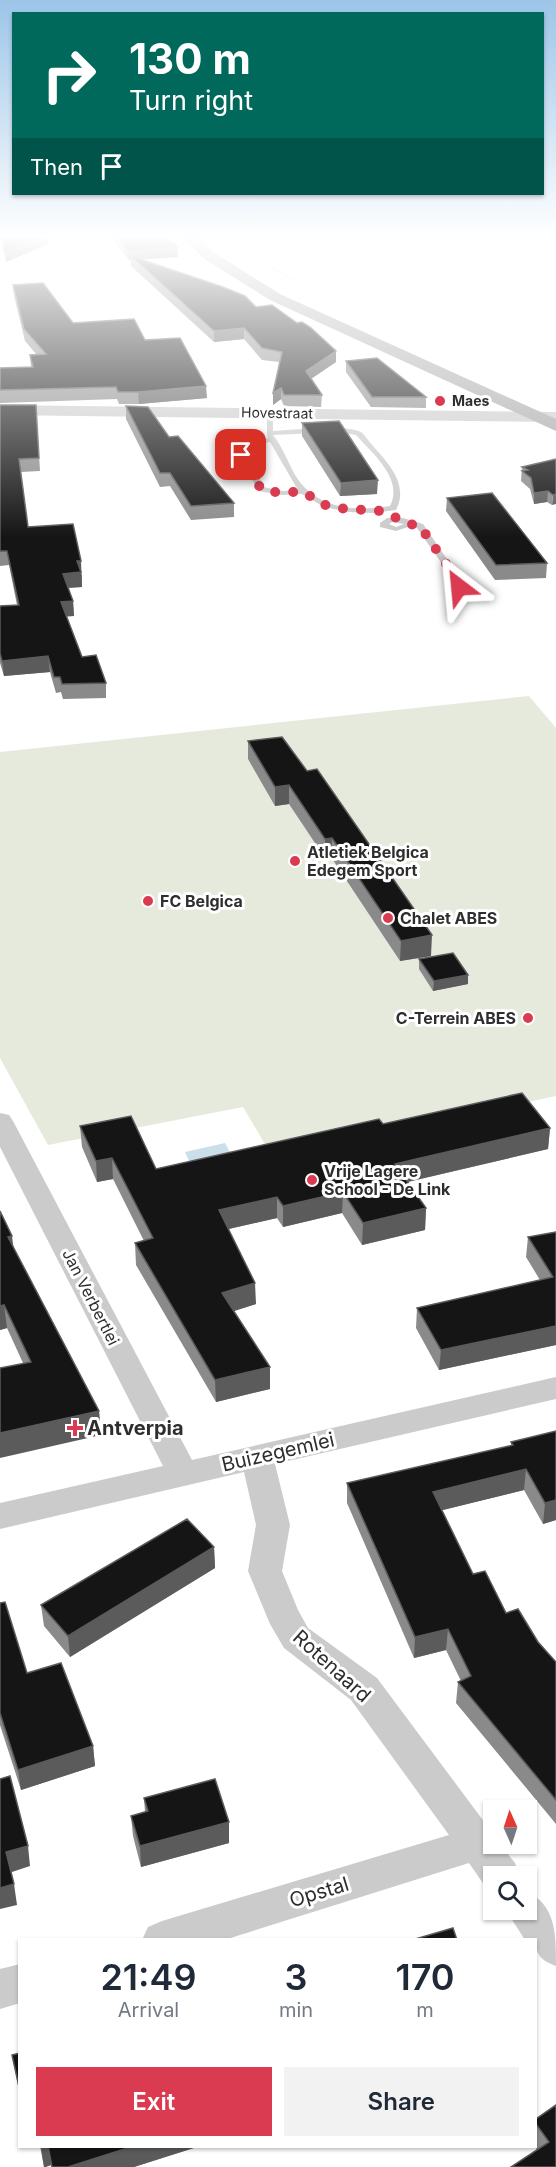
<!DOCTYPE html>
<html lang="en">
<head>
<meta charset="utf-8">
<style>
	:root { --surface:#fff; --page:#f2f2f3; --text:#1f2937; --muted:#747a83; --accent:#da3b51 }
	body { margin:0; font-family:Inter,sans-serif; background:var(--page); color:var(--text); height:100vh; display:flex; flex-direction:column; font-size:22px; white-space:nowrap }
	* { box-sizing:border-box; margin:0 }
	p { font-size:20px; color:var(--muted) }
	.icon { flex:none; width:33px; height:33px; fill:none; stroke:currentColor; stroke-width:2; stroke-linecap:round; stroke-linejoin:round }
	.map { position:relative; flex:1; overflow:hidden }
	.panel { position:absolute; left:18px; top:1938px; width:519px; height:210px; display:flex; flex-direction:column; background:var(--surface); border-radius:0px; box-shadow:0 2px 4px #0004 }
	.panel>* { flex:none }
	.banner { position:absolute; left:12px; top:12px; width:532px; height:183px; border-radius:0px; box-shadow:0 2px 4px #0004; background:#00695c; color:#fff; overflow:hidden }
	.needle { width:39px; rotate:357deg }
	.controls { position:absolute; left:483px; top:1800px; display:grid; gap:12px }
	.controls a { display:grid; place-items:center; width:54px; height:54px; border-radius:0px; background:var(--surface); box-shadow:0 2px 4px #0004; font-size:30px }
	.pin { position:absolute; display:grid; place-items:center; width:51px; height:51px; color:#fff; margin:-26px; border-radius:12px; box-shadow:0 3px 9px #0006 }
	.me { position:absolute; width:66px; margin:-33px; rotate:331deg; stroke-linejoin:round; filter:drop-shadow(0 0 4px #0008) }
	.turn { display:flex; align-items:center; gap:21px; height:126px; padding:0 18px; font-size:27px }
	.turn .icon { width:78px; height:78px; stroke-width:2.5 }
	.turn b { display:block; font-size:42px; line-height:51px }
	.then { display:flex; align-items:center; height:57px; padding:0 18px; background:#0003; gap:12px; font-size:22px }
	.eta { display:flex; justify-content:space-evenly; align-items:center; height:102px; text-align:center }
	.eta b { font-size:36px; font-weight:600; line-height:42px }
	.button { display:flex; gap:12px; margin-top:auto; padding:12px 18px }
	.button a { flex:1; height:69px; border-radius:0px; background:var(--accent); color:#fff; font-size:24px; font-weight:600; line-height:69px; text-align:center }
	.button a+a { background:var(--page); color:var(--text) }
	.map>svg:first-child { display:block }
	.green { fill:#e5eadc }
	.water { fill:#cadfe9 }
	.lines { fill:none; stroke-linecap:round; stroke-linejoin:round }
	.path { stroke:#cbcbcb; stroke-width:1.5; stroke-dasharray:1.5 1.5; stroke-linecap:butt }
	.service { fill:#cbcbcb; fill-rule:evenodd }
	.minor { fill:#cbcbcb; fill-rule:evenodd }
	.tertiary { fill:#cbcbcb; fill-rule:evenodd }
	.primary { fill:#a6a6a6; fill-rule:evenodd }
	.wall { fill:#8a8a8a }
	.shaded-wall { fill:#5b5b5b }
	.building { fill:#151515; stroke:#5b5b5b; stroke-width:1.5 }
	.route { stroke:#da3b51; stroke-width:10; stroke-dasharray:0 18 }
	.poi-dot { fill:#da3b51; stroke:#fff; stroke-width:2 }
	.labels { text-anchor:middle; stroke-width:6; stroke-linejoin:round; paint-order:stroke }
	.far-poi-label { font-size:14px; font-weight:bold; fill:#2e2e2e; stroke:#fff; text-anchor:start }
	.far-street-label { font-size:14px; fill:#2e2e2e; stroke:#fff }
	.poi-label { font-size:16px; font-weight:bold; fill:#2e2e2e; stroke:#fff; text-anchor:start }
	.street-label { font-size:16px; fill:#2e2e2e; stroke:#fff }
	.near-poi-label { font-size:20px; font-weight:bold; fill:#2e2e2e; stroke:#fff; text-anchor:start }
	.near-street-label { font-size:20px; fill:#2e2e2e; stroke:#fff }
</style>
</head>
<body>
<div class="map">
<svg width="556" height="2167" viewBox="0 0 556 2167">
	<rect width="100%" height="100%" fill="#fff"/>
	<!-- green -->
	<path class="green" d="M529,696L556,728V1096L272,1156L243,1107L48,1145L0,1058V752Z"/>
	<!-- water -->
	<path class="water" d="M225,1143L231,1154L190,1163L185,1152Z"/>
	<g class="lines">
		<!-- path -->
		<path class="path" d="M229,234L252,255
			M274,268L293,280"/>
		<!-- service -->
		<path class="service" d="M270,411L273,413V431C291,430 348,424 361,432C365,435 369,442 373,446C389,464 409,485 396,510L372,513L349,512L324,507L302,494L282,495L258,491L238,450L245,444L268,438L267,435V413ZM339,432L356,435C372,453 404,479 390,506C354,512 316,509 295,475C288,462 282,446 273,435ZM270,442L298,490L282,491L264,487L245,450L249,446Z
			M387,518H403L423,524L464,584L462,589H456V584L417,528L411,526L396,531L380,527V523ZM392,522L404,524L396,527L389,524Z"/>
		<!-- minor -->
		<path class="minor" d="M0,1113L9,1115L13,1121L192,1460L556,1377V1399L275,1464L290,1525L282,1571L298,1610L308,1628L377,1678L494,1835V1844H500L515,1863L520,1876H494V1891L487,1889L469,1863L224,1940H142L148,1927L162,1921L449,1835L351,1700L284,1648L270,1624L248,1571L256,1525L244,1472L0,1529V1503L163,1466L0,1147Z
			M526,1891C556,1905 556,1933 556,1966C541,1960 536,1956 536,1940H525L506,1910H526Z
			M20,1964V2003L0,2009V1969Z"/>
		<!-- tertiary -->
		<path class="tertiary" d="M0,405L556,412V422L0,415Z"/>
		<!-- primary -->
		<path class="primary" d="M180,234H195L213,252L280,294L556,419V431L270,300L203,258Z"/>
	</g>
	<!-- wall -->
	<path class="wall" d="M0,234H47L48,244L6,262Z
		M109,234H164L178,247V257L142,259L256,307L336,362L311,379L322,395L321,407L284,406L281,399L273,405L279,362L262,360L244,339L214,342L131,266V260H129Z
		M13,285L73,323L145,340L207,398L139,404H119L117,399L0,403V368L31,367L30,355H37L25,341L14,296Z
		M346,361L426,397V408L371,407L346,372Z
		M0,405H36L40,471L21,472L28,527L82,575V587L68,588L73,601L74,616H66L82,657L106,683V698L63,699L61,692L56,693L50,672L4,676L0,663V606L17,605L9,565L0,566Z
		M126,406L169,437L234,503V517L191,520L170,486L160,487L126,419Z
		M302,423L377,494L340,496L302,436Z
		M556,459L552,505L547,502L534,504L530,489L521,481L522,467Z
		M447,498L547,563L546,578L495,580L446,511Z
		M282,737L431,956L400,961L331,857L325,858L289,804L275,806L248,759V741Z
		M419,959L468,984L433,991L419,969Z
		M383,1124L550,1128L548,1149L408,1182L426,1208L425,1230L362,1245L342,1213L283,1227L277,1218L229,1229L256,1304L233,1311L270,1389L216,1402L136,1265L135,1243L144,1241L113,1179L97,1182L82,1147L80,1126L156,1169Z
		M556,1232V1345L439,1370L416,1328L417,1308L540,1280L526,1257L528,1237Z
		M13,1246L99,1411L101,1435L23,1363L7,1328L0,1330Z
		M556,1431V1520L543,1524L524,1490L442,1510L473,1574L506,1613L538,1642L556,1662V1824L456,1703L458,1682L461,1681L446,1650L414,1658L347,1503V1483L511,1446V1442Z
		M214,1547L215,1568L70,1657L44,1626L41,1605Z
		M0,1603L27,1673L93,1746L95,1766L21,1790L0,1725Z
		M144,1798L229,1822V1843L141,1867L133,1836L131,1816L145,1812Z
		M20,2053V2096L12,2055Z
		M556,2105V2167L537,2150L534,2146H536V2119Z
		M40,2146H200L134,2167H51V2165L44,2167Z"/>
	<!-- shaded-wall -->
	<path class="shaded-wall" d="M47,234L48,244L6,262L5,252Z
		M178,247V257L135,260L131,256V260H129L128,251Z
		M244,328V339L214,342V331Z
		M336,351V362L306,382V371Z
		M206,386L207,398L139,404L138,392Z
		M281,388V399L273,405V393Z
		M378,480L377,494L340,496L341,483Z
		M548,491L547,502L534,504V493Z
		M556,494V504L552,505L553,495Z
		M77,561H81L82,587L64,588L63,574Z
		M73,601L74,616L62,617L61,602Z
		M48,656L50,672L4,676L2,661Z
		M289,785V804L275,806V787Z
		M332,838L331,857L325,858V839Z
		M432,935L431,956L400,961L401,941Z
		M468,975V984L433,991L434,981Z
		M550,1128L548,1149L394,1185L395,1164Z
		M112,1158L113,1179L97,1182L96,1161Z
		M343,1192L342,1213L283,1227V1206Z
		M277,1197V1218L219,1231V1210Z
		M426,1208L425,1230L362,1245L363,1223Z
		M12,1236L15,1260L8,1237Z
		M255,1283L256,1304L222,1315V1293Z
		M4,1305L7,1328L0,1330V1306Z
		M556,1326V1345L439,1370L441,1350Z
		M270,1367V1389L216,1402L215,1380Z
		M99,1411L101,1435L0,1458V1433Z
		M526,1469L524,1490L431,1513L433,1492Z
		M556,1500V1520L543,1524L545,1503Z
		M214,1547L215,1568L70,1657L68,1636Z
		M448,1629L446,1650L414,1658L415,1637Z
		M93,1746L95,1766L21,1790L18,1770Z
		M229,1822V1843L141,1867L140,1846Z
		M28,1846L30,1866L9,1873L6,1852Z
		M14,1884L17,1905L0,1909V1888Z
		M44,2146H48L51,2165L46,2167H44L41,2148Z
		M134,2146H200L134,2167H68Z"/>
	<!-- building -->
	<path class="building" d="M1,234H47L5,252Z
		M115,234H164L178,247L128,251Z
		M131,256L223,287L245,296L256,307L272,305L297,323L302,322L310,327L336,351L306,371L322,395H284L281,388L273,393L282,352L262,348L244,328L214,331Z
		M43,283L73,323L134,319L145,340L180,338L206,386L138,392H118L116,387L0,390V368L33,367L30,355L46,354L24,329L13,285Z
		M377,358L426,397H372L346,361Z
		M0,405H36L39,458L19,459L28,527L73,524L81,561H77L81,572L63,574L73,601L61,602L82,657L96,655L106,683L62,684L60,677H54L48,656L2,661L0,653V606L19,605L7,551H0Z
		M126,406L148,407L169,437L178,436L234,503L191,506L170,473H160Z
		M339,421L378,480L341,483L302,423Z
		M556,459V494L553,495L548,491L534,493L531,478L522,471L528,470L522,467Z
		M492,493L547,563L496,565L447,498Z
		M282,737L307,771L317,769L432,935L401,941L332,838L325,839L289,785L275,787L248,741Z
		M453,953L468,975L434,981L419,959Z
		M522,1093L550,1128L395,1164L426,1208L363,1223L343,1192L283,1206L277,1197L219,1210L255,1283L222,1293L270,1367L215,1380L135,1243L153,1238L112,1158L96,1161L80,1126L131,1116L156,1169L379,1119L383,1124Z
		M0,1211L12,1236L8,1237L99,1411L0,1433V1368L31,1362L4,1305L0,1306Z
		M556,1232V1326L441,1350L417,1308L553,1277L528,1237Z
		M556,1431V1500L545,1503L526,1469L433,1492L473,1574L485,1571L506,1613L518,1609L538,1642L556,1662V1800L458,1682L471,1676L448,1629L415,1637L347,1483L513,1445L511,1442Z
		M187,1519L214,1547L68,1636L41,1605Z
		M5,1602L27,1673L61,1663L93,1746L18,1770L0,1713V1603Z
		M10,1776L28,1846L6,1852L14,1884L0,1888V1779Z
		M215,1779L229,1822L140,1846L131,1816L148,1811L144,1798Z
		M453,1928L457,1940H412Z
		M20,2053V2091L12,2055Z
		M556,2105V2167H511L549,2142L536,2124V2119Z
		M48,2146H134L68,2167H52Z"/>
	<!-- sky -->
	<linearGradient id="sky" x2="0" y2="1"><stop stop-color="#9cc5e8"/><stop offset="0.44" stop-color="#fff"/><stop offset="1" stop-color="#fff" stop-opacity="0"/></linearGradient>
	<rect width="556" height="537" fill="url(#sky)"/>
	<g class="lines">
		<!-- route -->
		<path class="route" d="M241,455L261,489L273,492H304L322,504L336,508L381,511L410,524L420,526L460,584L459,587"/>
	</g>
	<!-- markers -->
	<g class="poi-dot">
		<circle cx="440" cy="401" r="6"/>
		<circle cx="295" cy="861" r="6"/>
		<circle cx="148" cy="901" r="6"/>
		<circle cx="388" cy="918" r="6"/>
		<circle cx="528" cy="1018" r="6"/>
		<circle cx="312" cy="1180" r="6"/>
		<path d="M72 1419h6v6h6v6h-6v6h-6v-6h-6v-6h6z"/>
	</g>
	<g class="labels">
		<!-- far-poi labels -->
		<g class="far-poi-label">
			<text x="452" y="406">Maes</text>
		</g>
		<!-- far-street labels -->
		<g class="far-street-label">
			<text transform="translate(277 413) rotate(1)" y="5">Hovestraat</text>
		</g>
		<!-- poi labels -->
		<g class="poi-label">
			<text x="307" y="858">Atletiek Belgica<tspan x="307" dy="18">Edegem Sport</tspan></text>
			<text x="160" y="907">FC Belgica</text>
			<text x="400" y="924">Chalet ABES</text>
			<text x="516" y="1024" text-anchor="end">C-Terrein ABES</text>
			<text x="324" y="1177">Vrije Lagere<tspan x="324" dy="18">School - De Link</tspan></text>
		</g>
		<!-- street labels -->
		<g class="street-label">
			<text transform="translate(91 1297) rotate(63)" y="6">Jan Verbertlei</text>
		</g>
		<!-- near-poi labels -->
		<g class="near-poi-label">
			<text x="87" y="1435">Antverpia</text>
		</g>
		<!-- near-street labels -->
		<g class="near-street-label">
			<text transform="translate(278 1452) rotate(-13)" y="7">Buizegemlei</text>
			<text transform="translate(332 1666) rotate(42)" y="7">Rotenaard</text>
			<text transform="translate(319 1892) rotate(-17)" y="7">Opstal</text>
		</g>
	</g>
</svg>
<div class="controls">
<a><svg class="needle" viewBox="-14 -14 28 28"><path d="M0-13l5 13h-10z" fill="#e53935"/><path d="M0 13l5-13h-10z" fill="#747a83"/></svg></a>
<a><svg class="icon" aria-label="search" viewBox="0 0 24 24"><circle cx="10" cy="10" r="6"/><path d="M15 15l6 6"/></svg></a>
</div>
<div class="pin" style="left:241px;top:455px;background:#d93025"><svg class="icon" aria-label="arrive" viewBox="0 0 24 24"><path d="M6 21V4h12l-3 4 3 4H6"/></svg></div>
<svg class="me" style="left:459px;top:587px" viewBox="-20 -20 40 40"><path d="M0-17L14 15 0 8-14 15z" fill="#da3b51" stroke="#fff" stroke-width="4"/></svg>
<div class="banner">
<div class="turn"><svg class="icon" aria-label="right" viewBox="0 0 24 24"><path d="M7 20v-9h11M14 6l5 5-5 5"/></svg><div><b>130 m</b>Turn right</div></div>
<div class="then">Then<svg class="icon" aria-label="arrive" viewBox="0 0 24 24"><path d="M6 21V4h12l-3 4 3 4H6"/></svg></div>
</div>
<section class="panel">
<div class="eta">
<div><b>21:49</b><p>Arrival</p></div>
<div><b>3</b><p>min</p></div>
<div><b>170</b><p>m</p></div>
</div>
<div class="button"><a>Exit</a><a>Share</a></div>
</section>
</div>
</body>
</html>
